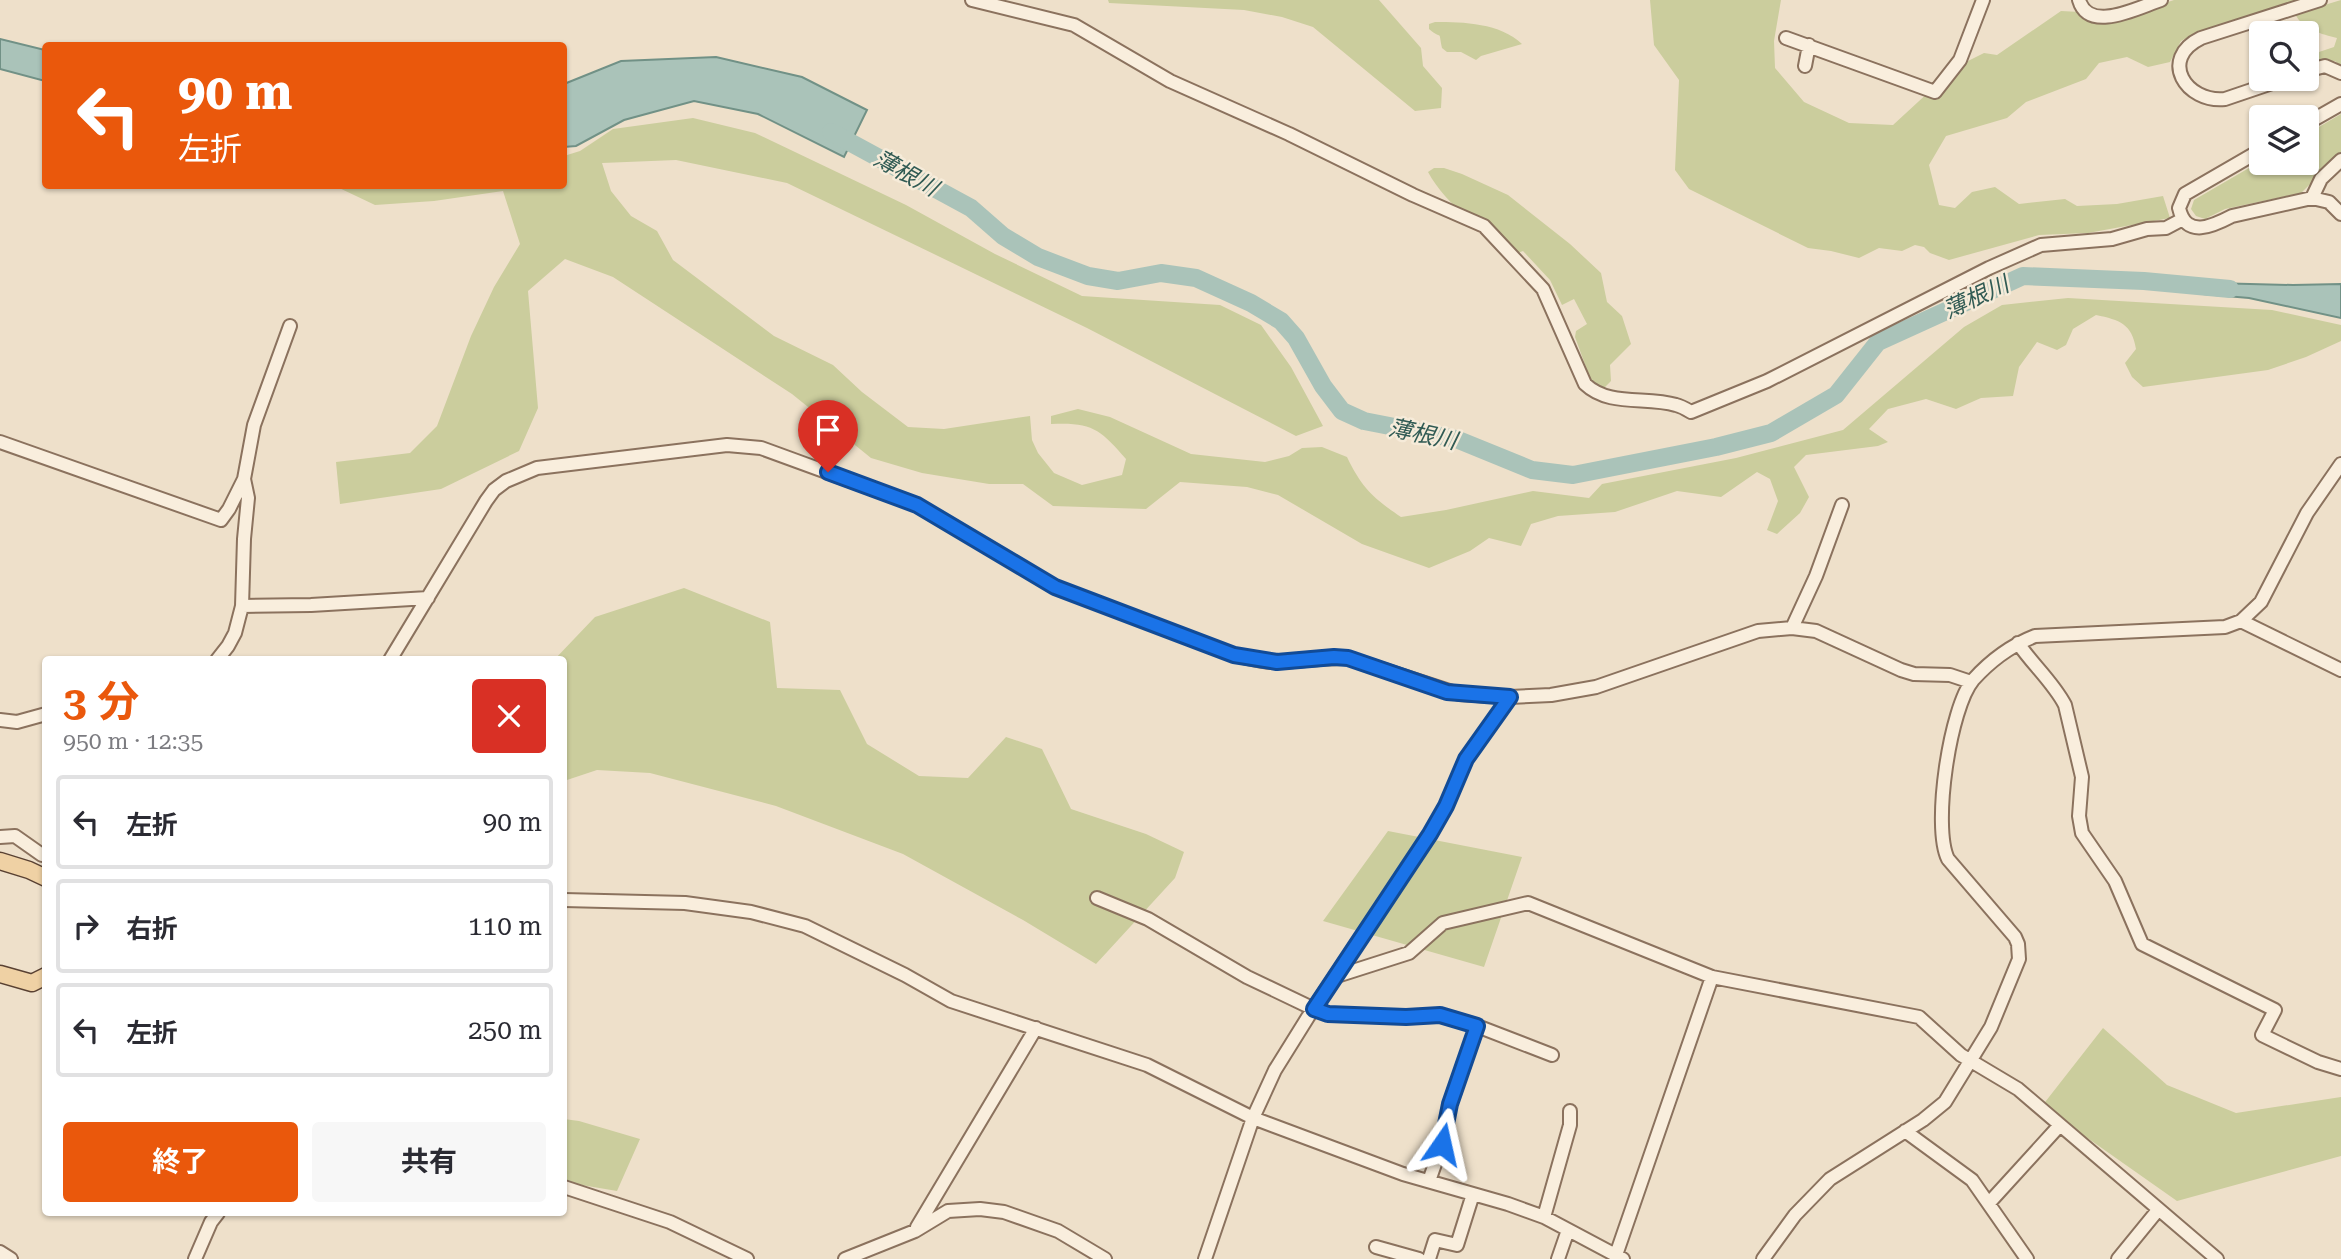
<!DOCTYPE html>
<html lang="ja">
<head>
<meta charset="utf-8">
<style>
	:root { --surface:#fff; --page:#f7f7f7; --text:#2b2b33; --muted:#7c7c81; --line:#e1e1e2; --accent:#ea580c }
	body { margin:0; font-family:"Roboto Serif","Noto Sans JP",serif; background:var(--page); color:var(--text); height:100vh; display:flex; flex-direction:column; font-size:26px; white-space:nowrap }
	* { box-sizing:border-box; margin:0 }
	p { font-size:23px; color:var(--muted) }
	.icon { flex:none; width:38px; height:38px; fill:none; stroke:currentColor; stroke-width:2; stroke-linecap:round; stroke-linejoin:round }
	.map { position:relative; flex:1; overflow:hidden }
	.sheet { position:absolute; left:42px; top:656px; width:525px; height:560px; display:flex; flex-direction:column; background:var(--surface); border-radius:7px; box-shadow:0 2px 5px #0004 }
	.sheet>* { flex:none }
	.guide { position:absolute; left:42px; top:42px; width:525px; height:147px; border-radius:7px; box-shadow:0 2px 5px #0004; background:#ea580c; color:#fff; overflow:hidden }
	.fabs { position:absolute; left:2249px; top:21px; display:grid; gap:14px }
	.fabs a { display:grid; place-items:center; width:70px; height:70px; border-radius:7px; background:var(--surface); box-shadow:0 2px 5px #0004; font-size:35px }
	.pin { position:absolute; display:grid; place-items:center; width:60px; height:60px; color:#fff; margin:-72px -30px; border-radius:50% 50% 50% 0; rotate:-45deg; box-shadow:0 0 7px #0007 }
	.pin .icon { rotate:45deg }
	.me { position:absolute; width:77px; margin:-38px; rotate:11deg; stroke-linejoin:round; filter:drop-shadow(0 0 5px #0008) }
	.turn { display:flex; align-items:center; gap:24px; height:147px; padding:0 21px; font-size:32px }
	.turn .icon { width:91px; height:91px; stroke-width:2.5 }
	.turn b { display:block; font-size:49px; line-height:60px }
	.round { display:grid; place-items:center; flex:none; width:74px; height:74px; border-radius:7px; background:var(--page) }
	.headline { display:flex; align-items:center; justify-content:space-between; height:119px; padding:0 21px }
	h1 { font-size:42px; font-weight:700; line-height:52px; color:var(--accent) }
	.primary-button { display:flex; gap:14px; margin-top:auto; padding:14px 21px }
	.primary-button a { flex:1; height:80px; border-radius:7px; background:var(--accent); color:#fff; font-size:28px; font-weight:700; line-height:80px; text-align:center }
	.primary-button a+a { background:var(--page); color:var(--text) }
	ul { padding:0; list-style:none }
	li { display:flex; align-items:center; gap:21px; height:94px; margin:0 14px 10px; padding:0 7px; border:4px solid var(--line); border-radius:7px }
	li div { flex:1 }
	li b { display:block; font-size:26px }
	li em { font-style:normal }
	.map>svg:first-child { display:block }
	.green { fill:#cbcd9d }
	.water { fill:#aac3b9; stroke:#719186; stroke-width:2 }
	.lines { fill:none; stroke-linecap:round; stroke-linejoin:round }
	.river { stroke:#aac3b9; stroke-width:18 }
	.minor-casing { stroke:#8b725e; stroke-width:16 }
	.major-casing { stroke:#594132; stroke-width:19 }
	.minor { stroke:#f9eedd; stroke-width:12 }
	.major { stroke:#efd1a4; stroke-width:16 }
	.route-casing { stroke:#114b97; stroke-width:18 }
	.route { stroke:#1a73e8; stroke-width:12 }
	.labels { text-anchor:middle; stroke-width:5; stroke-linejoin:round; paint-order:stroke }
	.water-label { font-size:23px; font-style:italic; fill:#315b54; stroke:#f6ebd9 }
</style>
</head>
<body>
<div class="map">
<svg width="2341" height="1259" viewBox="0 0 2341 1259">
	<rect width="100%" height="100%" fill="#eee0ca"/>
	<!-- green -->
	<path class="green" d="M1108,0H1379L1421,48L1423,66L1442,88L1441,108L1415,111L1313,27L1282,17L1244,10L1109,3Z
		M1650,0H1781L1774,41L1775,68L1804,102L1849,123L1893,125L1956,67L1984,53L1997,55L2061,11L2080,12L2107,22L2174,0H2300L2195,33L2181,41L2170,62L2148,67L2127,57L2099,63L2086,79L2026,102L2007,118L1946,136L1929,165L1939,205L1955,208L1972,192L1995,187L2019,204L2065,199L2077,206L2117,204L2163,196L2170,218L2088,233L2039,235L1949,260L1930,253L1924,247L1915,245L1902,251L1879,248L1859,258L1831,251L1808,248L1689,189L1675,170L1679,80L1654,45Z
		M2341,0V66L2335,61L2320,62L2316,53L2334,47L2337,38C2322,34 2303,30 2295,14Z
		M1435,22C1464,22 1500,23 1522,44L1481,56L1476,60L1461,52H1447L1442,48C1438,28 1443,41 1429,29V24Z
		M2341,114V154L2301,193L2225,209L2205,219L2196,216L2191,209L2194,200L2261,161V163H2306L2307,134Z
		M693,118L755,133L906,205L995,254L1082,296L1220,305L1261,325L1291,367L1323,426L1296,436L1087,328L787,183L676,160L602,163L611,191L631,216L657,231L673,260L774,336L833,365L862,392L908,427L944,429L1030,416L1032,440L1038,453L1054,473L1082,485L1122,475L1126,459C1100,429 1092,422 1051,424V416L1078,409L1110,417L1191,454L1265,462L1289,456L1302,448L1322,447L1347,457C1362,488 1373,498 1401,517L1446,510L1533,491L1589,498L1602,484L1736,458L1843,430L1964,327L2002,305L2068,298L2272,310L2341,325V341L2306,357L2268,370L2143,387L2132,377L2125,363L2136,349C2132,324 2120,320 2096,315L2073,329L2066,345L2057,350L2037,342L2019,367L2013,396L1981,398L1956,409L1926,399L1888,409L1869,429L1888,442L1878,446L1806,455L1794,467L1809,497L1800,513L1777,534L1767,530L1778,501L1770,479L1757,472L1721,497L1677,491L1615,512L1558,516L1531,524L1521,546L1489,538L1470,551L1429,568L1362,544L1278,495L1247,487L1180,482L1146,509L1053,506L1023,484H989L922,473L871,458L792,394L613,277L565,259L528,291L538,408L519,451L441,489L340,504L336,462L410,453L437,426L471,336L494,287L520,244L503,191L434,201L375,205L335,186H564V156L580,151L613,129Z
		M1434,168H1444L1462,174L1508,195L1570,244L1601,273L1607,302L1622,316L1631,344L1610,365L1611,381L1604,388L1594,389L1575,337L1576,331L1587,324L1574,299L1562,305L1550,280L1523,251L1515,254C1484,230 1447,207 1428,172Z
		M684,588L770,622L777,688L840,690L867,744L919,776L968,778L1006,737L1042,749L1071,809L1146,834L1184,852L1175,878L1096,964L1023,920L903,854L776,806L650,773L597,770L564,781V660H554L595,617Z
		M1388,831L1522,857L1484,967L1323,921Z
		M2103,1028L2167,1085L2236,1113L2341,1097V1156L2177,1201L2042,1106Z
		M564,1119L579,1121L640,1139L617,1191L564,1182Z"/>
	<!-- water -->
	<path class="water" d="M0,39L45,50V81L0,69Z
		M716,57L802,77L867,110L844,157L758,114L694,101L624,120L576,146L564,147V84L621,61Z
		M2212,283L2293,285L2341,284V318L2249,298L2202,294Z"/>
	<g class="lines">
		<!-- river -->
		<path class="river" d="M831,132L971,208L1003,236L1038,257L1088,276L1118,281L1161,273L1196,278L1251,303L1281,321L1296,338L1323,386L1342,411L1364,421L1456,439L1532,470L1573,475L1716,447L1771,433L1836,395L1878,342L2023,276L2144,281L2230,289"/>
		<!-- minor casing -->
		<g class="minor-casing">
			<path id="minor" d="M972,0L1074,25L1170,81L1289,134L1413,195L1484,226L1543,289L1585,384C1609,407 1646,396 1676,405C1681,406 1686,409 1691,412L1767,381L1989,268L2041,245L2112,239L2147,229L2166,228L2183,219
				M2079,0C2089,34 2139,7 2161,0
				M1786,38L1935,92L1960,60L1983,0
				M1805,66L1809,45
				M2306,71L2325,66L2341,73
				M2284,79L2225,99C2186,103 2158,59 2201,38L2320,0
				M2306,124L2341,104
				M2261,150L2185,194L2179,208C2186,239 2213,226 2232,216L2312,198L2329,202L2341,214
				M2312,198L2321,179L2341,160
				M0,442L221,520L229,509L244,479
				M242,606L311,605L428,598
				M2241,621L2341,670
				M1792,628L1816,576L1842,505
				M2018,643C2032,664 2053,682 2065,705L2082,777L2079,816L2082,833L2115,881L2142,944L2275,1010L2262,1035L2318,1062L2341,1069
				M217,660L228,646L235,633L242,606L244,539L248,498L244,479L254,425L290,326
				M390,660L486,501L494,490L506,481L537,468L727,445L761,448L917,505L1055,587L1234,655C1249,658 1265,663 1280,662C1303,661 1325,657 1348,658L1459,694L1510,697L1551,695L1596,687L1758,631L1792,628L1816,631L1901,670L1914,674L1950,675L1971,682
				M0,720L17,722L46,714
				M0,837L15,836L42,855H46
				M1097,898L1148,919L1247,977L1314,1009L1328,1014L1406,1017L1440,1015L1477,1026L1450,1104L1442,1144L1429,1181
				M564,900L685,903L751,912L805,926L905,975L951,1001L1147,1065L1253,1118L1403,1174L1508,1204L1544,1217L1623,1259
				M1337,976L1409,953L1443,923L1528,903L1712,977L1919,1017L1961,1055L2018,1089L2217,1259
				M1477,1026L1552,1055
				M1905,1131L1972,1180L2027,1259
				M564,1187L670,1222L747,1259
				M1989,1203L2060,1125
				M1544,1217L1570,1125V1111
				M917,1227L1036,1028
				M1376,1247L1419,1259
				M0,1252L11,1259
				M1616,1255L1712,977
				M195,1259L211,1222L218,1213
				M845,1259L915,1231L948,1211L980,1209L1004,1212L1058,1231L1105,1259
				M1205,1259L1253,1118L1275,1070L1308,1017L1430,834L1446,806L1466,759L1510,697
				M1429,1259L1435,1240L1457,1245L1473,1194
				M1558,1259L1568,1230
				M1763,1259L1795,1215L1830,1179L1923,1120L1945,1102L1991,1027L2019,959L2018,944L2015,937L1948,859C1932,827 1950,707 1973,680C1990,661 2012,645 2035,636L2225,627L2241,621L2261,602L2307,513L2341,464
				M2118,1259L2158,1210"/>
		</g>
		<!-- major casing -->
		<g class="major-casing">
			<path id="major" d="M0,861L29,870L46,878
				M0,974L32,983L46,976"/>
		</g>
		<!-- minor -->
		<use href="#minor" class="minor"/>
		<!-- major -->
		<use href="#major" class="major"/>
	</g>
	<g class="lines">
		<!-- route casing -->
		<g class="route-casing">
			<path id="route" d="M828,472L917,505L1055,587L1234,655L1277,662L1334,657L1348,658L1447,692L1510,697L1466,759L1446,806L1430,834L1314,1009L1328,1014L1406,1017L1440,1015L1477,1026L1450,1104L1442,1144"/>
		</g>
		<!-- route -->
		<use href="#route" class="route"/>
	</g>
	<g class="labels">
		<!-- water labels -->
		<g class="water-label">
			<text transform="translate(906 173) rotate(29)" y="8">薄根川</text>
			<text transform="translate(1976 297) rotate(-25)" y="8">薄根川</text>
			<text transform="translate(1423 434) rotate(12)" y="8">薄根川</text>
		</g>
	</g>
</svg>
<div class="fabs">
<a><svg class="icon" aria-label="search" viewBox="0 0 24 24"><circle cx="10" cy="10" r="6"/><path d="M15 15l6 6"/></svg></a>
<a><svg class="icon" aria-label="layers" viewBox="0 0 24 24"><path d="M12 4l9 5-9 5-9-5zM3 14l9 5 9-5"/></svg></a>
</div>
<div class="pin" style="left:828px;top:472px;background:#d93025"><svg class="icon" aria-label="arrive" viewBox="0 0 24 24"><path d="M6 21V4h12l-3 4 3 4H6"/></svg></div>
<svg class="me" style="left:1442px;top:1144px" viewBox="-20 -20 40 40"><path d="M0-17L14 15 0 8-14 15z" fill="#1a73e8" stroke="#fff" stroke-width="4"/></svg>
<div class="guide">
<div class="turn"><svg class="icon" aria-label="left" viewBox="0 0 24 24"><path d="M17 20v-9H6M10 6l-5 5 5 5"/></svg><div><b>90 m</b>左折</div></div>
</div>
<section class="sheet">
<div class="headline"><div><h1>3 分</h1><p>950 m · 12:35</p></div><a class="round" style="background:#d93025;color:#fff"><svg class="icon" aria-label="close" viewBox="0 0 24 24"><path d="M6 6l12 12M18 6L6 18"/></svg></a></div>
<ul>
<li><svg class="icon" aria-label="left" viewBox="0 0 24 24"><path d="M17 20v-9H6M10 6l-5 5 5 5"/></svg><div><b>左折</b></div><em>90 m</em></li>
<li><svg class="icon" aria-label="right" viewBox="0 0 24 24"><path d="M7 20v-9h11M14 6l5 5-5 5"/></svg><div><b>右折</b></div><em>110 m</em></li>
<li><svg class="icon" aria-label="left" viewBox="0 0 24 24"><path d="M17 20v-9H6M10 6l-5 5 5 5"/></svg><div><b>左折</b></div><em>250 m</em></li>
</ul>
<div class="primary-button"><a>終了</a><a>共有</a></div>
</section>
</div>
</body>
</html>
